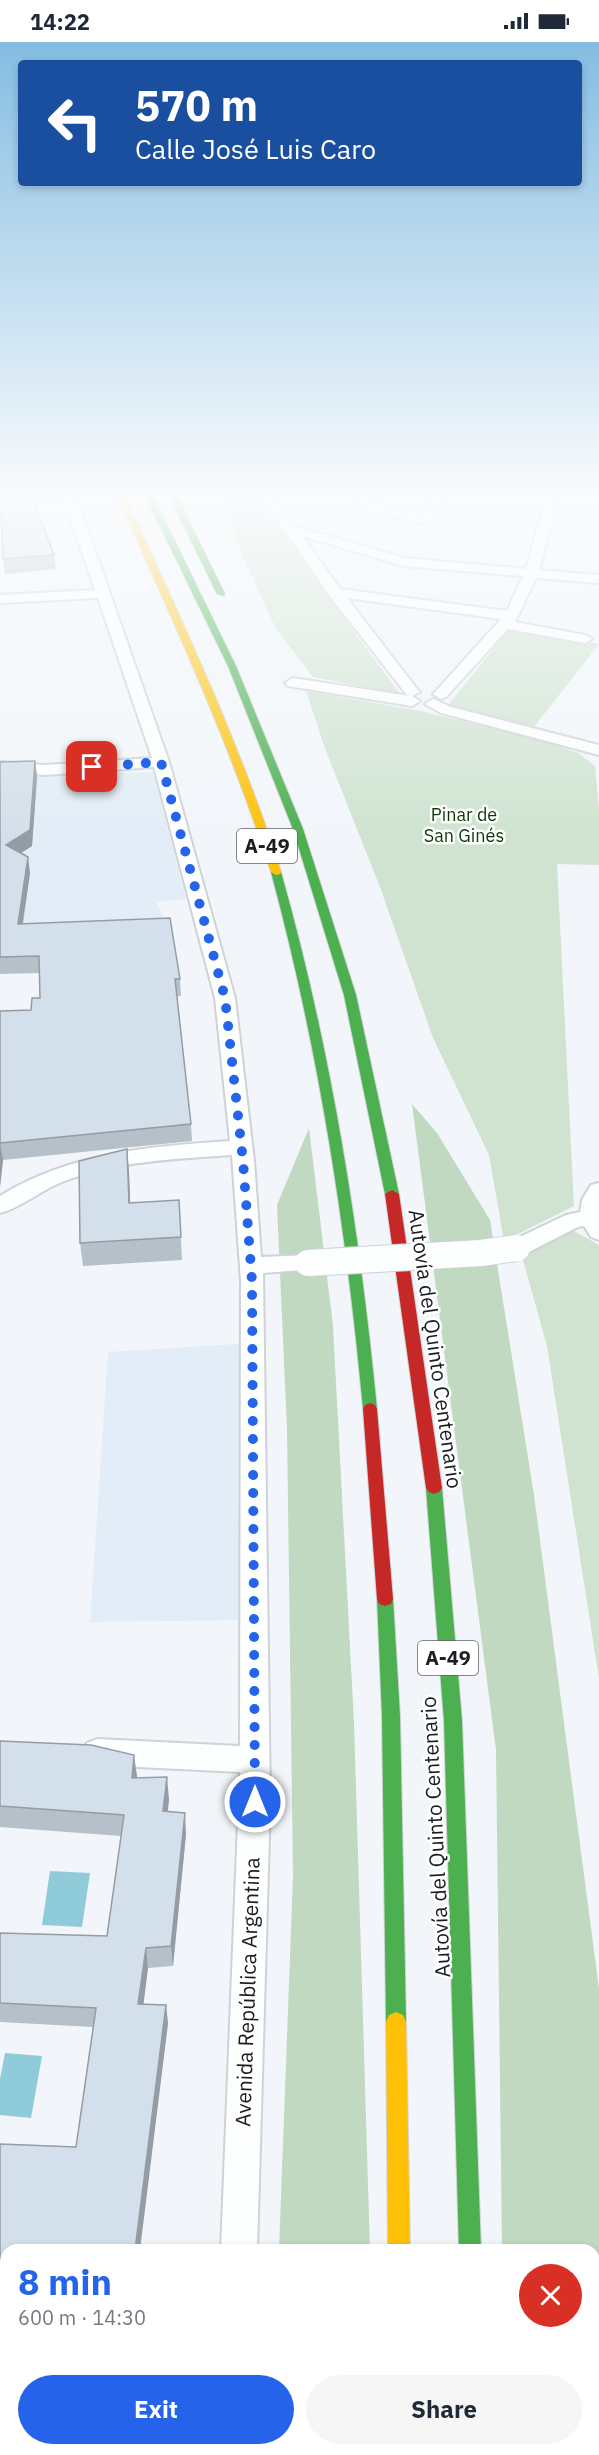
<!DOCTYPE html>
<html lang="en">
<head>
<meta charset="utf-8">
<style>
	:root { --surface:#fff; --page:#f6f6f7; --text:#1f2937; --muted:#747a83; --accent:#2563eb }
	body { margin:0; font-family:"IBM Plex Sans",sans-serif; background:var(--page); color:var(--text); height:100vh; display:flex; flex-direction:column; font-size:22px; white-space:nowrap }
	* { box-sizing:border-box; margin:0 }
	p { font-size:20px; color:var(--muted) }
	.icon { flex:none; width:33px; height:33px; fill:none; stroke:currentColor; stroke-width:2; stroke-linecap:round; stroke-linejoin:round }
	.map { position:relative; flex:1; overflow:hidden }
	.side { position:absolute; left:0px; top:2202px; width:600px; height:212px; display:flex; flex-direction:column; background:var(--surface); border-radius:18px 18px 0 0; box-shadow:0 3px 9px #0003 }
	.side>* { flex:none }
	.hud { position:absolute; left:18px; top:18px; width:564px; height:126px; border-radius:6px; box-shadow:0 3px 9px #0003; background:#1a4fa0; color:#fff; overflow:hidden }
	.pin { position:absolute; display:grid; place-items:center; width:51px; height:51px; color:#fff; margin:-26px; border-radius:12px; box-shadow:0 3px 9px #0006 }
	.me { position:absolute; width:66px; margin:-33px; rotate:0deg; stroke-linejoin:round; filter:drop-shadow(0 0 4px #0008) }
	.turn { display:flex; align-items:center; gap:21px; height:126px; padding:0 18px; font-size:27px }
	.turn .icon { width:78px; height:78px; stroke-width:2.5 }
	.turn b { display:block; font-size:42px; line-height:51px }
	.round { display:grid; place-items:center; flex:none; width:63px; height:63px; border-radius:32px; background:var(--page) }
	.head { display:flex; align-items:center; justify-content:space-between; height:102px; padding:0 18px }
	h1 { font-size:36px; font-weight:800; line-height:45px; color:var(--accent) }
	.action { display:flex; gap:12px; margin-top:auto; padding:12px 18px }
	.action a { flex:1; height:69px; border-radius:36px; background:var(--accent); color:#fff; font-size:24px; font-weight:800; line-height:69px; text-align:center }
	.action a+a { background:var(--page); color:var(--text) }
	.status { display:flex; justify-content:space-between; align-items:center; height:42px; padding:0 30px; background:var(--surface); direction:ltr }
	.status svg { height:16px; fill:currentColor }
	.map>svg:first-child { display:block }
	.built { fill:#e2edf7 }
	.green { fill:#cfe3d0 }
	.forest { fill:#c0d9c0 }
	.water { fill:#8fcbd8 }
	.lines { fill:none; stroke-linecap:round; stroke-linejoin:round }
	.street-casing { stroke:#cfd2d6; stroke-width:4 }
	.fast-casing { stroke:#d1d3d5; stroke-width:2 }
	.slow-casing { stroke:#d1d3d5; stroke-width:2 }
	.jam-casing { stroke:#d1d3d5; stroke-width:2 }
	.street { fill:#fdfefe; fill-rule:evenodd }
	.fast { fill:#4caf50; fill-rule:evenodd }
	.slow { fill:#ffc107; fill-rule:evenodd }
	.jam { fill:#c62828; fill-rule:evenodd }
	.street-bridge-casing { stroke:#cfd2d6; stroke-width:28; stroke-linecap:butt }
	.street-bridge { stroke:#fdfefe; stroke-width:26 }
	.wall { fill:#b5c0c9 }
	.shaded-wall { fill:#949ca4 }
	.building { fill:#d3dfea; stroke:#949ca4; stroke-width:1.5 }
	.route { stroke:#2563eb; stroke-width:10; stroke-dasharray:0 18 }
	.labels { text-anchor:middle; stroke-width:5; stroke-linejoin:round; paint-order:stroke }
	.far-park-label { font-size:18px; fill:#0c3804; stroke:#fff }
	.shield { fill:#fff; stroke:#5f6164; stroke-width:1.5 }
	.shield-label { font-size:20px; font-weight:bold; fill:#1a1d21 }
	.street-label { font-size:21px; fill:#1a1d21; stroke:#fff }
</style>
</head>
<body>
<div class="status"><b>14:22</b><svg viewBox="0 0 49 12"><path d="M0 12V9h3v3zM5 12V6h3v6zM10 12V3h3v9zM15 12V0h3v12zM26 1h20v11H26zM47 4h2v5h-2z"/></svg></div>
<div class="map">
<svg width="599" height="2413" viewBox="0 0 599 2413">
	<rect width="100%" height="100%" fill="#f2f6fa"/>
	<!-- built -->
	<path class="built" d="M153,730L186,857L157,860L165,882L0,890V736Z
		M252,1301L254,1578L90,1580L108,1310Z"/>
	<!-- green -->
	<path class="green" d="M223,456H256L400,652L313,635L276,587L240,508L232,478Z
		M510,586L599,602L534,685L448,663Z
		M306,649L421,669L550,701L578,711L595,724L599,768V823L557,822L574,1164L504,1199L489,1113L433,996L380,845L324,704Z
		M574,1189L599,1203V1637L547,1304L521,1211Z"/>
	<!-- forest -->
	<path class="forest" d="M412,1062L437,1091L490,1178L534,1453L599,1947V2413H504V2408H594V2208H502L496,1708Z
		M309,1086L333,1284L354,1681L370,2208H279L293,1834L287,1387L277,1163Z
		M272,2408H354V2413H271Z"/>
	<!-- water -->
	<path class="water" d="M50,1829L90,1831L82,1885L42,1883Z
		M5,2011L42,2014L31,2076L0,2073V2037Z"/>
	<g class="lines">
		<!-- street casing -->
		<g class="street-casing">
			<path id="street" d="M64,456H76L80,466L169,720L235,956L254,1119L261,1215L308,1213L316,1215L319,1221L316,1227L263,1231L270,1760L257,2208H221L240,1730L97,1723L87,1719L82,1710L87,1701L97,1697L240,1704L241,1239L232,1113C175,1117 115,1119 62,1140C41,1148 21,1166 0,1171V1154C69,1111 151,1104 230,1099L215,956L154,725L45,733L0,730V720L45,723L152,716L98,556L0,561V553L95,548L68,470L0,473V465L66,462Z
				M262,456H274L294,484L405,516L526,527L546,456H558L539,528L599,533V541L536,536L515,580L585,593L592,597L585,601L508,587L446,655L441,657L433,652L436,649L501,577L347,556L417,647L420,650L412,654L420,659L412,664L288,644L285,641L293,636L410,654L407,653L329,553ZM302,494L404,524L523,534L507,569L340,547Z
				M430,456H442L435,475L422,481L353,465L352,462L358,458L420,473L424,470Z
				M433,657L451,665L599,703V713L441,671L425,662Z
				M599,1141V1198L591,1195L584,1184L578,1185L525,1212L517,1214L509,1212L506,1206L509,1200L566,1173L580,1170L582,1158L591,1143Z
				M213,2408H251V2413H213Z"/>
		</g>
		<!-- fast casing -->
		<g class="fast-casing">
			<path id="fast" d="M146,456H154L236,624L303,787L356,953L399,1152L397,1155L392,1156L385,1152L344,953L293,787L228,624Z
				M170,456H178L225,552L224,554L217,552Z
				M276,827L281,830C331,1007 359,1184 377,1367L375,1371H365L363,1367C346,1184 319,1008 271,830Z
				M434,1440L439,1442L442,1446L462,1679L481,2208H459L444,1679L426,1446L429,1442Z
				M385,1550L391,1552L393,1557L400,1674L406,1980L403,1987L396,1990L389,1987L386,1980L382,1674L377,1557L379,1552Z
				M461,2408H483V2413H461Z"/>
		</g>
		<!-- slow casing -->
		<g class="slow-casing">
			<path id="slow" d="M118,456H126C182,579 240,701 281,830L280,832L276,833L271,830C230,701 173,579 118,456Z
				M396,1970L403,1973L406,1980L410,2208H388L386,1980L389,1973Z
				M386,2408H408V2413H386Z"/>
		</g>
		<!-- jam casing -->
		<g class="jam-casing">
			<path id="jam" d="M392,1148L399,1152L442,1446L439,1450L434,1452L429,1450L426,1446L385,1152Z
				M370,1361L375,1363L377,1367L393,1557L391,1562L385,1564L379,1562L377,1557L363,1367L365,1363Z"/>
		</g>
		<!-- street -->
		<use href="#street" class="street"/>
		<!-- fast -->
		<use href="#fast" class="fast"/>
		<!-- slow -->
		<use href="#slow" class="slow"/>
		<!-- jam -->
		<use href="#jam" class="jam"/>
		<!-- street-bridge casing -->
		<g class="street-bridge-casing">
			<path id="street-bridge" d="M308,1221L481,1211L517,1206"/>
		</g>
		<!-- street-bridge -->
		<use href="#street-bridge" class="street-bridge"/>
	</g>
	<!-- wall -->
	<path class="wall" d="M54,513L56,527L5,532L3,517Z
		M35,719L37,735L32,804L21,811L30,831L23,882L180,937L181,954H177L191,1082L192,1099L3,1118L0,1144V969L31,968L40,956L39,931L0,932V720Z
		M129,1130L130,1161L179,1158L182,1218L83,1224L80,1201Z
		M0,1699L137,1736L169,1757L168,1769L186,1792L173,1924L148,1926L143,1962L166,1963L168,1982L6,2408H93L92,2413H0L76,2105L93,1985L0,1980V1891L107,1894L121,1794L0,1785Z"/>
	<!-- shaded-wall -->
	<path class="shaded-wall" d="M35,719L37,735L32,804L8,819L6,803Z
		M28,815L30,831L20,898L18,882Z
		M0,1101L3,1118L0,1145Z
		M127,1107L129,1130L131,1184L129,1161Z
		M134,1713L137,1734L134,1757L132,1736Z
		M167,1735L169,1757L165,1790L163,1769Z
		M185,1771L186,1792L173,1924L171,1904Z
		M146,1906L148,1926L141,1982L138,1962Z
		M166,1963L168,1982L140,2208H135Z
		M87,2408H93L92,2413H86Z"/>
	<!-- building -->
	<path class="building" d="M34,460L54,513L3,517L1,461Z
		M35,719L30,788L6,803L28,815L18,882L170,876L180,937H175L191,1082L0,1101V1103V969L31,968L32,956H40L39,914L0,915V720Z
		M127,1107L129,1161L179,1158L181,1195L80,1201L79,1119Z
		M0,1699L91,1703L134,1713L132,1736L167,1735L163,1769L185,1771L171,1904L146,1906L138,1962L166,1963L135,2208H6V2408H87L86,2413H0V2102L76,2105L96,1966L0,1961V1891L107,1894L124,1773L0,1764Z"/>
	<!-- sky -->
	<linearGradient id="sky" x2="0" y2="1"><stop stop-color="#84bde2"/><stop offset="0.57" stop-color="#f9fbfd"/><stop offset="1" stop-color="#f9fbfd" stop-opacity="0"/></linearGradient>
	<rect width="599" height="794" fill="url(#sky)"/>
	<g class="lines">
		<!-- route -->
		<path class="route" d="M92,725L161,720L225,956L243,1119L252,1239L255,1760"/>
	</g>
	<g class="labels">
		<!-- far-park labels -->
		<g class="far-park-label">
			<text x="464" y="779">Pinar de<tspan x="464" dy="21">San Ginés</tspan></text>
		</g>
		<!-- shield labels -->
		<g class="shield">
			<rect x="237" y="787" width="60" height="34" rx="4.5"/>
			<rect x="418" y="1599" width="60" height="34" rx="4.5"/>
		</g>
		<g class="shield-label">
			<text x="267" y="811">A-49</text>
			<text x="448" y="1623">A-49</text>
		</g>
		<!-- street labels -->
		<g class="street-label">
			<text transform="translate(435 1307) rotate(82)" y="7">Autovía del Quinto Centenario</text>
			<text transform="translate(436 1795) rotate(-93)" y="7">Autovía del Quinto Centenario</text>
			<text transform="translate(248 1950) rotate(-88)" y="7">Avenida República Argentina</text>
		</g>
	</g>
</svg>
<div class="pin" style="left:92px;top:725px;background:#d93025"><svg class="icon" aria-label="arrive" viewBox="0 0 24 24"><path d="M6 21V4h12l-3 4 3 4H6"/></svg></div>
<svg class="me" style="left:255px;top:1760px" viewBox="-20 -20 40 40"><circle r="17" fill="#2563eb" stroke="#fff" stroke-width="3"/><path d="M0-11L8 9 0 5-8 9z" fill="#fff"/></svg>
<div class="hud">
<div class="turn"><svg class="icon" aria-label="left" viewBox="0 0 24 24"><path d="M17 20v-9H6M10 6l-5 5 5 5"/></svg><div><b>570 m</b>Calle José Luis Caro</div></div>
</div>
<section class="side">
<div class="head"><div><h1>8 min</h1><p>600 m · 14:30</p></div><a class="round" style="background:#d93025;color:#fff"><svg class="icon" aria-label="close" viewBox="0 0 24 24"><path d="M6 6l12 12M18 6L6 18"/></svg></a></div>
<div class="action"><a>Exit</a><a>Share</a></div>
</section>
</div>
</body>
</html>
